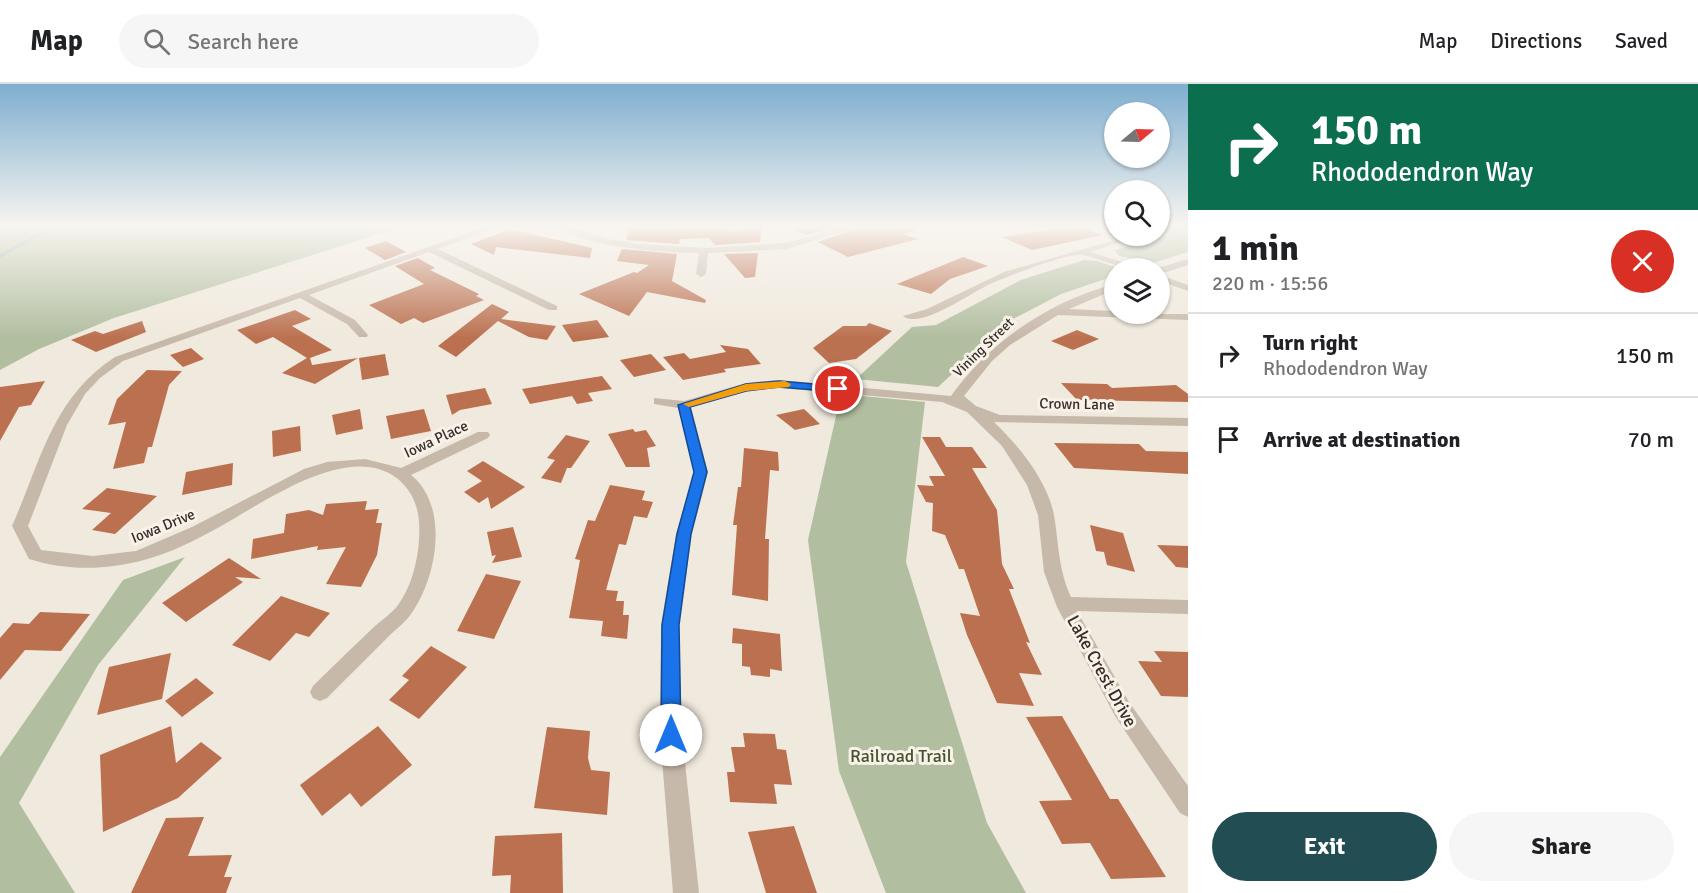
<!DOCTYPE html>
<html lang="en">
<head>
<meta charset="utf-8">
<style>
	:root { --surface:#fff; --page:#f6f6f6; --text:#202124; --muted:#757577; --line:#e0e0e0; --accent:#224d53 }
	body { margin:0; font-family:Signika,sans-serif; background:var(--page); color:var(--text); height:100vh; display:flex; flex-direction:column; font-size:22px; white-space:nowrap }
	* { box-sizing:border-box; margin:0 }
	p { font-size:20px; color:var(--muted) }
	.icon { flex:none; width:33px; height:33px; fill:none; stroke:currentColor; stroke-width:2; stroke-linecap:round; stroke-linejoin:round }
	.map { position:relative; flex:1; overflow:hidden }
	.details { display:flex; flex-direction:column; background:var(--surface); width:510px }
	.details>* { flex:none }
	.guide { background:#0b6e4f; color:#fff; overflow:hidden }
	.needle { width:39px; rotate:71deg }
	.buttons { position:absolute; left:1104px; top:18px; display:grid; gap:12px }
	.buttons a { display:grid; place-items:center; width:66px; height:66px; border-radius:50%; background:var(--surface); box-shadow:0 2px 4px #0004; font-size:30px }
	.pin { position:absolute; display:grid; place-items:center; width:51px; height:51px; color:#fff; margin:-26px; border:3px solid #fff; border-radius:50%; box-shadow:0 2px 6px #0007 }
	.me { position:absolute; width:66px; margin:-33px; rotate:0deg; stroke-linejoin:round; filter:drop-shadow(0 0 4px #0008) }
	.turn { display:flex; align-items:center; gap:21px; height:126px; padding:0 24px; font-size:27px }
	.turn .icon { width:78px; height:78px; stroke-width:2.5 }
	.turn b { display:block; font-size:42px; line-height:51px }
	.round { display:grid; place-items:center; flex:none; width:63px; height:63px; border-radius:32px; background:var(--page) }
	.overview { display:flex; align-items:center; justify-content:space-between; height:102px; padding:0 24px }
	h1 { font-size:36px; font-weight:700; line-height:45px }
	.cta { display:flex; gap:12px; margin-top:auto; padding:12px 24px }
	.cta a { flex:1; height:69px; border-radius:36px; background:var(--accent); color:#fff; font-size:24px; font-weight:700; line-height:69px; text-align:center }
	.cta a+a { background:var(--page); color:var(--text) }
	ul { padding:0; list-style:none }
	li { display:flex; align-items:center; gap:18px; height:84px; padding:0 24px; border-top:2px solid var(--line) }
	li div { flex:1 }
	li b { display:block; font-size:22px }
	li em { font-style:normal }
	header { display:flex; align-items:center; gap:36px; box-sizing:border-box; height:84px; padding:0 30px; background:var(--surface); border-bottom:2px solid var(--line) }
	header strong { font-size:28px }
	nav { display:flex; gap:33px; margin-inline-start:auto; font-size:21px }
	.search { width:420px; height:54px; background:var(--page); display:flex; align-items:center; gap:15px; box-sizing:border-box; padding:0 21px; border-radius:33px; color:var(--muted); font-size:22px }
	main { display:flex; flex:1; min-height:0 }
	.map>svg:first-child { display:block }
	.green { fill:#b1be9f }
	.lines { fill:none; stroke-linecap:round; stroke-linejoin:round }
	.stream { stroke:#7fa6ab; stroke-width:3 }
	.building { fill:#bb7150 }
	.street { fill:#c7b9aa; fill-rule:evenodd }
	.route { fill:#1a73e8; stroke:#114b97; stroke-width:1.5 }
	.slow { fill:#f59e0b }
	.labels { text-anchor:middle; stroke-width:6; stroke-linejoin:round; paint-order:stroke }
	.far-street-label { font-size:14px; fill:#352e29; stroke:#f8f2e9 }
	.street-label { font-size:15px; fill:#352e29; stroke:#f8f2e9 }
	.near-street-label { font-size:18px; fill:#352e29; stroke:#f8f2e9 }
	.near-park-label { font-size:18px; fill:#43522f; stroke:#f8f2e9 }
</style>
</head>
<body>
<header>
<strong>Map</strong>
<div class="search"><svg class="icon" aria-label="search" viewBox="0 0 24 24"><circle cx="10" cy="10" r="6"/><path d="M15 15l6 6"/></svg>Search here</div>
<nav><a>Map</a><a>Directions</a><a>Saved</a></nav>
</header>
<main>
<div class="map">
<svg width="1188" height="809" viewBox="0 0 1188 809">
	<rect width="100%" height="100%" fill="#f0e9dd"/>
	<!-- green -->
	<path class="green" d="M0,141H407L114,234L39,265L0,286Z
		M1178,141H1188V168L1153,179L1119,172L1115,166L1168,151L1166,144Z
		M1084,176L1097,177L1118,184H1114V192L1061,210L1011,236L938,303L856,295L912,243L936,241L1021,196Z
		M841,310L925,318L906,478L987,739L1026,809H886L839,687L808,456Z
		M185,473L98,581L19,719L75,809H0V673L123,496Z"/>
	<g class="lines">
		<!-- stream -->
		<path class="stream" d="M0,172L44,148L74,141"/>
	</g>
	<!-- building -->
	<path class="building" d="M631,141H730V147L762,143L760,158L715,161L709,154L680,155L679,160L626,156Z
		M786,141H845L806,151Z
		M867,141H916L917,146L903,150L918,155L848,173L818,158Z
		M1077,141L1103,151L1032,166L1002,153Z
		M510,145L592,164L590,174L496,163L494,171L471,160Z
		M386,157L406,168L385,176L365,164Z
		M622,165L677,170L672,197L706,216L705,219L647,208L629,232L579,210L634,188L637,189L649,181L617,177Z
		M758,169L755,193L745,194L724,170Z
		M963,173L988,182L950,195L931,210L897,200Z
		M418,174L435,184L430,186L479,210L476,212L484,216L423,239L414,234L401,240L369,221L424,200L395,182Z
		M492,220L509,228L501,235L556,242L547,256L529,253L498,237L456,273L438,262Z
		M295,226L311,235L292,242L332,266L310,274L312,281L358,274L315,300L282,289L307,274L273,253L256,260L237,246Z
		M597,236L609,253L573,258L562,241Z
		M142,237L146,248L96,268L71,256L95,247L103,250Z
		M869,239L892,247L856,275L829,279L813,264L843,242H866Z
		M1077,246L1099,255L1073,266L1051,257Z
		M720,261L748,265L761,280L724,285L726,288L683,296L663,273L684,269L690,275L726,268Z
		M191,264L204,275L183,283L170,271Z
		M385,270L389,291L362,296L359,274Z
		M651,270L666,286L634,293L620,276Z
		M147,286L182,287L169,301L152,363H148L144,379L113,385L126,338L108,341L117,315Z
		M602,292L612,305L588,309L593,317L577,320L572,312L530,320L522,305Z
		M45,297L31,321L19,323L0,357V303Z
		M1061,299L1107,300L1112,304L1176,301L1188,310V318L1077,316Z
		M485,304L492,320L460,326L452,331L446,311Z
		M360,325L363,345L336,351L332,331Z
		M424,325L431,347L391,355L386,332Z
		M804,325L820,340L795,346L776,331Z
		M300,342L301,367L273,373L272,347Z
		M633,345L635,348L646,346L656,362L647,364L650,383H626L608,350Z
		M566,351L590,357L571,384H567L561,399L541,394L555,376L547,374Z
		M922,353H940L946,363H972L987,384H972L997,426L1002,480L1014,505H1009L1030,559L1026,558L1042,591L1019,589L1034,622L997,619L967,551L960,529L980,532L964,485H959L945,451L932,447L933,419L926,418L917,401L934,402L929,392H945Z
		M1054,359L1139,360L1146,367L1188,368V390L1074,384Z
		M744,364L778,368L779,387L770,386L765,455H769L768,517L732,511L737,441H733L738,403H741Z
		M483,377L525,403L491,425L488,413L479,419L464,408L482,397L467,387Z
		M233,379L232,401L182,411L186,388Z
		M610,401L645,407L642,416L653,418L647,434L634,432L626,461L619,460L606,506L618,507L616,517H624L623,531H629L627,555L601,552L603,537L569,534L580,476L575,475L588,436L595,437Z
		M107,404L157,412L115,450L92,446L111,429L82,425Z
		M367,417L365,426L379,425L376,439H382L377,471L361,503L326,500L346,463L317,466L318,462L251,475L253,455L284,449L286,430L309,426L323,431L326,420Z
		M1090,441L1123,449L1135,488L1107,481L1104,468L1096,467Z
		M513,443L522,473L492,479L496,471L492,472L487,448Z
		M1157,461L1188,462V484L1176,483Z
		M229,474L261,495L235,493L243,498L186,538L162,519Z
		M486,490L521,497L494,555L457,547Z
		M281,512L330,529L309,553L296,549L270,577L232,561Z
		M40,528L90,530L61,567L25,566L0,596V554L13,539L29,540Z
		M733,544L780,550L782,587L770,585V593L751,591L750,583L742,582V560L732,559Z
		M431,562L467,583L419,635L389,616L409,596L402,592Z
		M1154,567L1188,568V613L1161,612L1138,577L1162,578Z
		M171,569L162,615L97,631L109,583Z
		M196,594L214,609L182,633L165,617Z
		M1062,632L1110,715H1118L1166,793L1111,795L1090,759L1062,760L1039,717L1072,716L1026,633Z
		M171,642L176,679L201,658L222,674L178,714L103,748L100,671Z
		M378,642L412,681L361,723L350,709L322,732L300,701Z
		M547,643L590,647L588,674L591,686L610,688L607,731L534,724Z
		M743,649L775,650L777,665L786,666L792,701L774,700L777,720L730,718L727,688H735L731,663H745Z
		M204,733L188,772L232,771L224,793H232L226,809H131L166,734Z
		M794,742L817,809H766L748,748Z
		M562,749L563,809H510L511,791L492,792L495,752Z"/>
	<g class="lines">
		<!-- street -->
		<path class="street" d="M379,141H409L382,145H379Z
			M491,141H502L438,165L557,222V226H549L429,168L309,211L355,236L368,251L367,253H359L347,240L300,214L123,277L100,294L85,310L67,341L28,442L41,466L93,472L136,467L192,443L304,385L327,378L365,375L401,384L478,348H488L490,351L488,354L411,391C450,422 437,494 411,530C405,539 396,545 388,553C368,573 347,594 327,614L320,617L313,614L310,608L313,602C333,582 354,562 375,542C383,535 392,529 398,521C414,500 421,464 419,438C418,421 411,406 398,395C351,357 269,415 228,438C204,452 179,465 154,473C113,486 70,488 29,475L12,442C41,377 52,314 115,273Z
			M554,141H565L609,155L638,160L707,164L786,159L853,141H865L786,165L708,169L706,190L701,193L696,190L699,169C661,168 585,164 554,141Z
			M1129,152H1140L1090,168L1135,182L1136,184C1117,184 1101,175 1083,171C1068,168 1007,193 990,200C972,208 920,246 903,232L927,225L1004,188Z
			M1188,175V181L1160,190L1158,184Z
			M1160,191L1188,201V207L1160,197Z
			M1114,200V206L1069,225L1114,227V230H1188V236L1058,231L1010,261L992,277L964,312L976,322L1000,331L1188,334V342L994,338C1019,362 1047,396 1054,431C1059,461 1058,484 1071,513L1188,516V530L1077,527L1129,618L1188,702V733L1180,729L1115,632L1057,523L1044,488L1038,431L1027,401L1002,362L967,328L942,318L779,304L747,307L691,323L708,388L692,450L679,541L682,651L699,809H673L660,651L661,541L676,450L694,388L678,324L654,320V314L684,317L746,299L779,296L951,312C990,257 1049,218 1114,200Z"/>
	</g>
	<!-- sky -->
	<linearGradient id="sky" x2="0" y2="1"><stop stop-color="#7eaed0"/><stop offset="0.56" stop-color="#f8f5f0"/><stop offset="1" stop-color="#f8f5f0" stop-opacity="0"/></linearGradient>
	<rect width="1188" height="254" fill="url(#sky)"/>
	<!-- route -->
	<path class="route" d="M779,297L838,302L844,305L838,308L779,303L746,307L690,323L707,388L691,450L679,541L681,651L678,658L671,660L664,658L661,651L662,541L677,450L694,388L678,321L746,300Z"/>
	<!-- slow -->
	<path class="slow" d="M785,297L791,300L789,303L746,307L689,323L683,320L746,300Z"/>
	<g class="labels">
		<!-- far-street labels -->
		<g class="far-street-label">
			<text transform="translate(983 263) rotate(-44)" y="5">Vining Street</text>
		</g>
		<!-- street labels -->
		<g class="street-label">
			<text transform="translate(1077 320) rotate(1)" y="5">Crown Lane</text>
			<text transform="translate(436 355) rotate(-25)" y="5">Iowa Place</text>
			<text transform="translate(163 442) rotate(-22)" y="5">Iowa Drive</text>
		</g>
		<!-- near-street labels -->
		<g class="near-street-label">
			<text transform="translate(1102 587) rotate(61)" y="6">Lake Crest Drive</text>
		</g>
		<!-- near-park labels -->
		<g class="near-park-label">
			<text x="901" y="678">Railroad Trail</text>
		</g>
	</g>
</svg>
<div class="buttons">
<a><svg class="needle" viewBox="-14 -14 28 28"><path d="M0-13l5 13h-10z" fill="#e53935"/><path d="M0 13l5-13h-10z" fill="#757577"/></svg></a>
<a><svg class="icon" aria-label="search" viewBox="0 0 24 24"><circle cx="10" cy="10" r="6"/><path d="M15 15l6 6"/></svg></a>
<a><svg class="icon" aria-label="layers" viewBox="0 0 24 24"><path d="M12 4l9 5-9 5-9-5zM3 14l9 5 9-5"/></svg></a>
</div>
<div class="pin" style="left:838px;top:305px;background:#d93025"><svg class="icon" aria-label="arrive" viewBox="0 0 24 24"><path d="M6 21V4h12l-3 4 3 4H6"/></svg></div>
<svg class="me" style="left:671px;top:651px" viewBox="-20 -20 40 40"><circle r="19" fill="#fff"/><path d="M0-13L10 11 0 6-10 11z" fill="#1a73e8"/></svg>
</div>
<section class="details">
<div class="guide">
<div class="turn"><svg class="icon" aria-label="right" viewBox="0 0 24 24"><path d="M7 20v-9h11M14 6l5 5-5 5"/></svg><div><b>150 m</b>Rhododendron Way</div></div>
</div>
<div class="overview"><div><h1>1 min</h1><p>220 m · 15:56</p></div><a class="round" style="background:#d93025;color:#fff"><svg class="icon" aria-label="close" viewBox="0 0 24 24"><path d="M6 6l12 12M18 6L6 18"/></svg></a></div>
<ul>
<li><svg class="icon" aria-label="right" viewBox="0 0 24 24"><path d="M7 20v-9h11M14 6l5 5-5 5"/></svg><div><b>Turn right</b><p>Rhododendron Way</p></div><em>150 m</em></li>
<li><svg class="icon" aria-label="arrive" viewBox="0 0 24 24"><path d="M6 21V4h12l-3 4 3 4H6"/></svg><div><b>Arrive at destination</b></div><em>70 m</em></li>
</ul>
<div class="cta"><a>Exit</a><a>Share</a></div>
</section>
</main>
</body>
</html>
